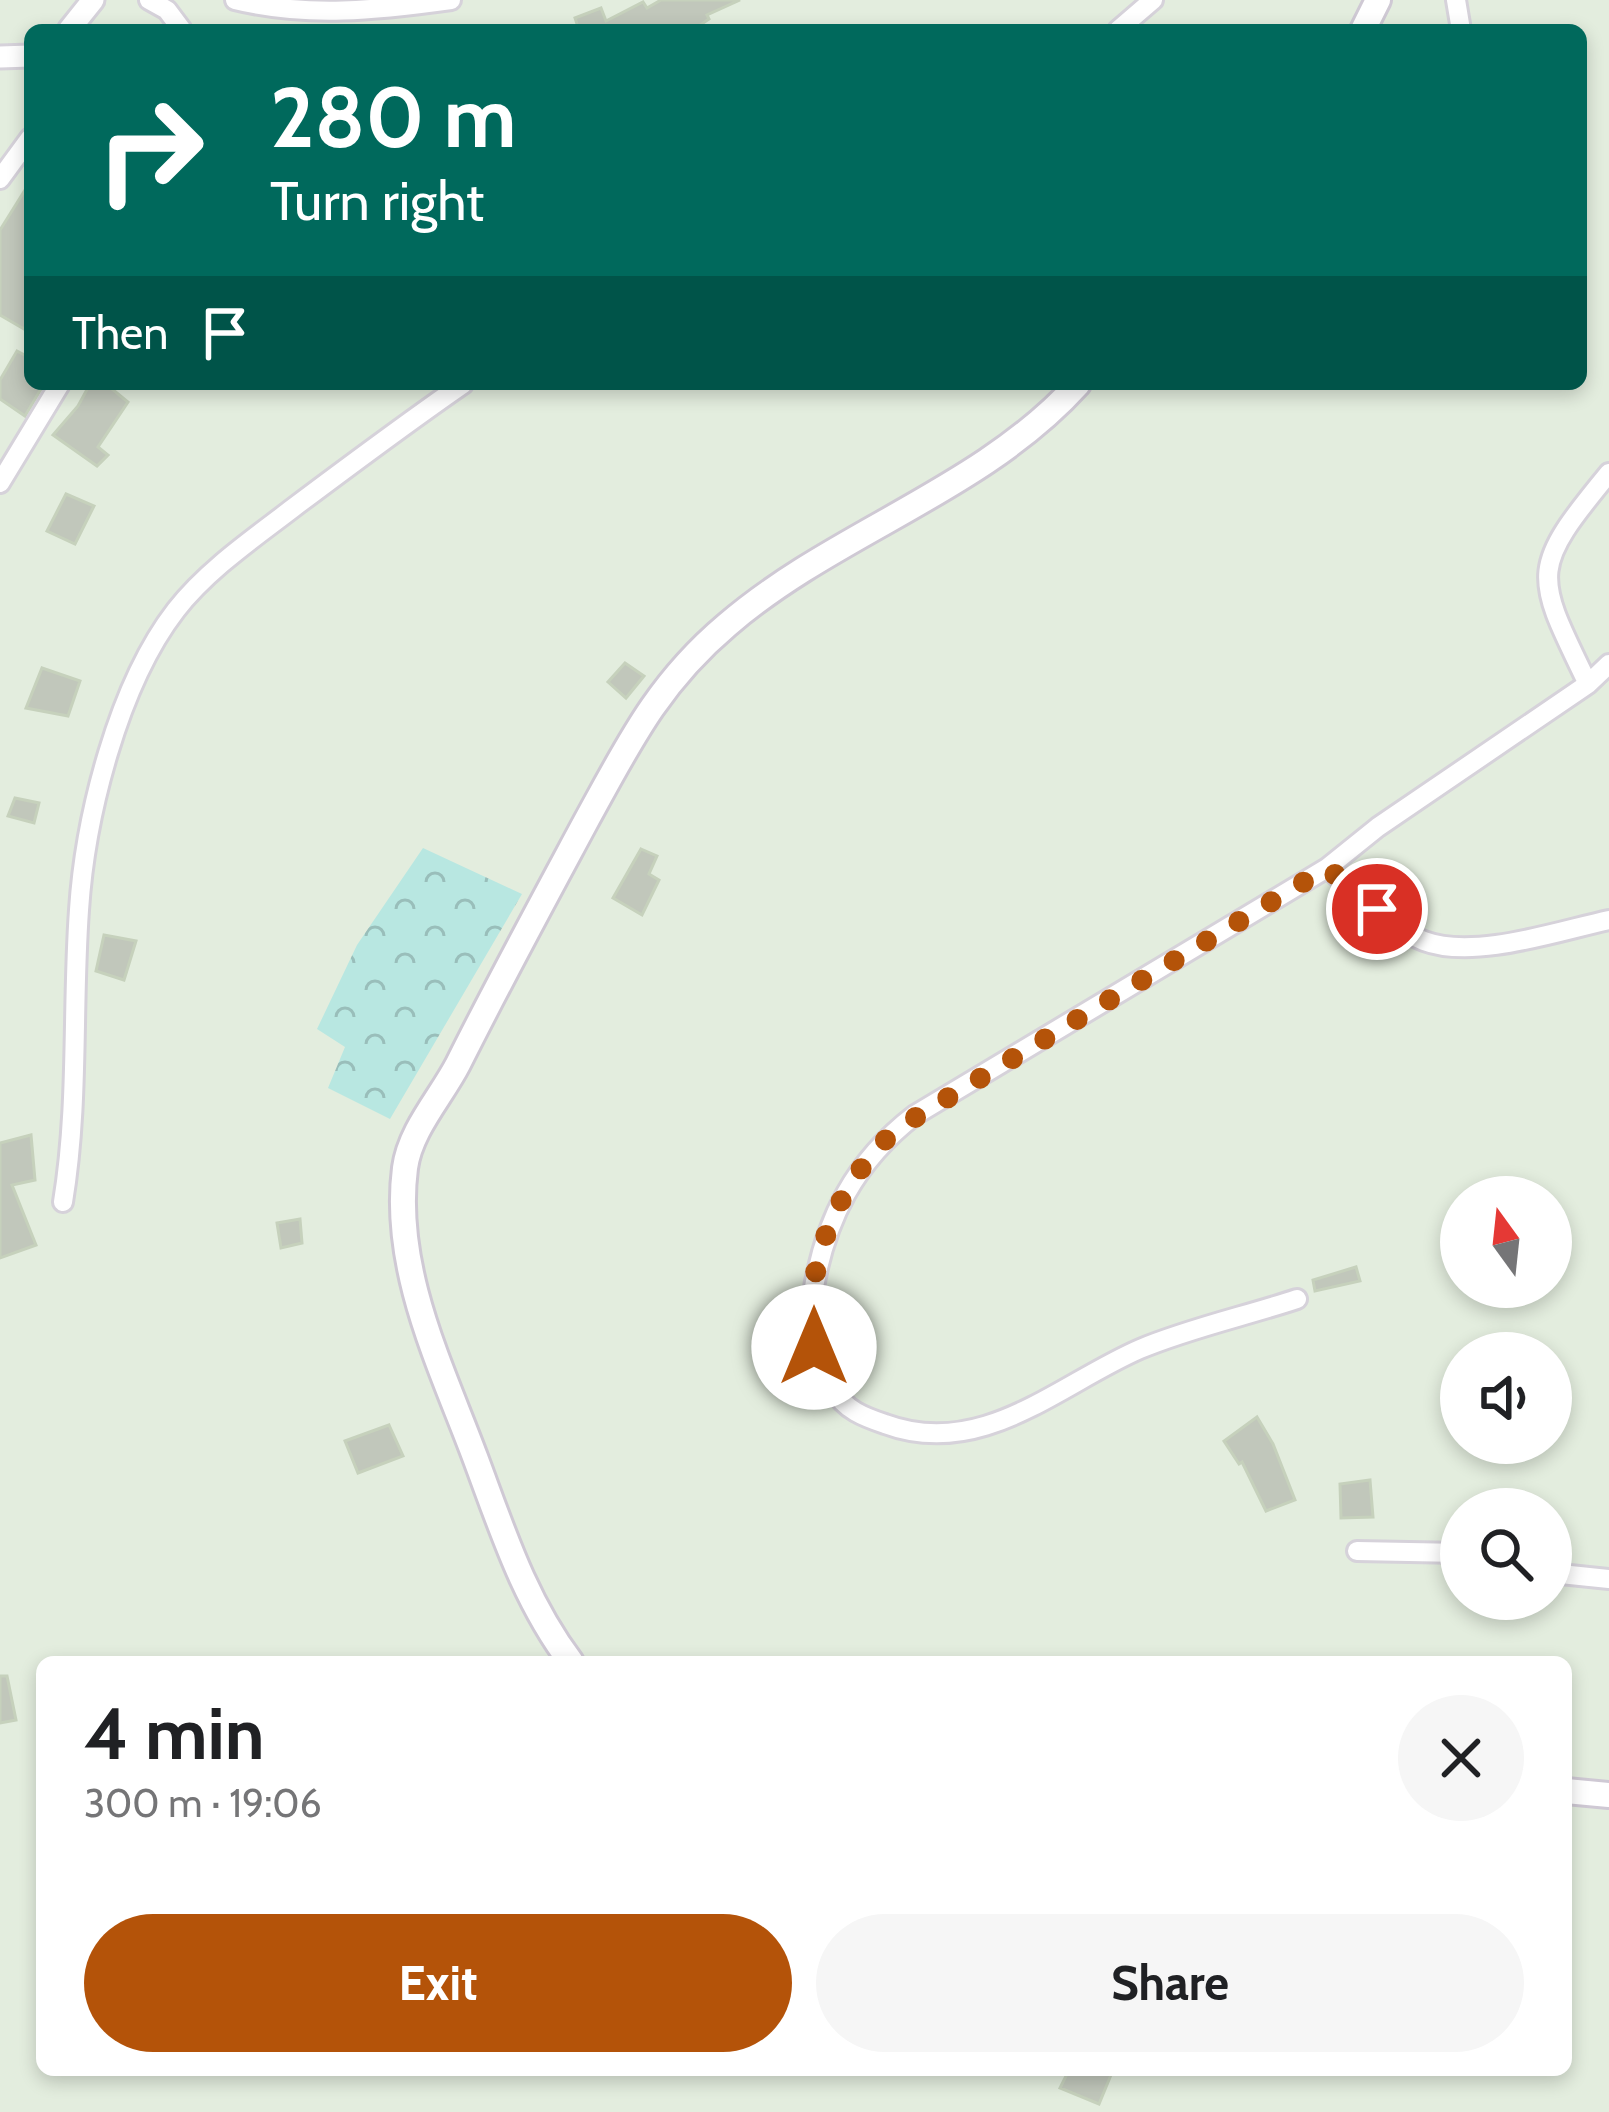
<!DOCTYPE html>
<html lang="en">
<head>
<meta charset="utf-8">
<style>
	:root { --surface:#fff; --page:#f6f6f6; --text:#202124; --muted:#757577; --accent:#b45309 }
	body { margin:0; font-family:Cabin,sans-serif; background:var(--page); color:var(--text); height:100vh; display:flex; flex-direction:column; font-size:45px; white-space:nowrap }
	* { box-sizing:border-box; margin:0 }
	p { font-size:39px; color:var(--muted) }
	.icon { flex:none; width:66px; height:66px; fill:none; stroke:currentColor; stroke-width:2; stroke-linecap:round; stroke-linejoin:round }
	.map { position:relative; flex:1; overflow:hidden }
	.sheet { position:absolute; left:36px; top:1656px; width:1536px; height:420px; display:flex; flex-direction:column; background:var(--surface); border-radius:18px; box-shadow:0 6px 18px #0003 }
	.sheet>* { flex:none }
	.top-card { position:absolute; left:24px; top:24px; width:1563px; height:366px; border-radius:18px; box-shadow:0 6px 18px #0003; background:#00695c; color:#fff; overflow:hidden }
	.needle { width:78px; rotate:345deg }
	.tools { position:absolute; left:1440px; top:1176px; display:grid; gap:24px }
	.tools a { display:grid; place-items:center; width:132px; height:132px; border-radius:50%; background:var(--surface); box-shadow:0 6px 18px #0003; font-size:60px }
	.pin { position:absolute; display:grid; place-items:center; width:102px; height:102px; color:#fff; margin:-51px; border:6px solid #fff; border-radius:50%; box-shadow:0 3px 12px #0007 }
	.me { position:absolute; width:132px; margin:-66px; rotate:0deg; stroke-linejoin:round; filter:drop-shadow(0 0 9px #0008) }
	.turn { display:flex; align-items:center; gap:42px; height:252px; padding:0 48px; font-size:54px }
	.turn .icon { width:156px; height:156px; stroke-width:2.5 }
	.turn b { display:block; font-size:84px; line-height:102px }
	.then { display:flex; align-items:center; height:114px; padding:0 48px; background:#0003; gap:24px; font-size:45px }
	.round { display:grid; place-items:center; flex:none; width:126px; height:126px; border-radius:63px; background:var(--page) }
	.head { display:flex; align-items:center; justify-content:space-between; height:204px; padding:0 48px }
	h1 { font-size:72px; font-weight:700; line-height:90px }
	.cta { display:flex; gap:24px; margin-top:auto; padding:24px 48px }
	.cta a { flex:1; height:138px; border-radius:72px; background:var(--accent); color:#fff; font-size:48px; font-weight:700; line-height:138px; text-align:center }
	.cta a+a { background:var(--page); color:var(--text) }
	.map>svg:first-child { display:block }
	.forest { fill:url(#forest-crowns) }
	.building { fill:#c1c7bb; stroke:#c6d1bc; stroke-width:3 }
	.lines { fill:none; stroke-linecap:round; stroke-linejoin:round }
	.minor-casing { stroke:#d6d2da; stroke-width:24 }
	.tertiary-casing { stroke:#d6d2da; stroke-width:27 }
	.secondary-casing { stroke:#cfc9d4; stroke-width:30 }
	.minor { stroke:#fff; stroke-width:18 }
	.tertiary { stroke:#fff; stroke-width:21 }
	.secondary { stroke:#fff; stroke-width:24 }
	.route { stroke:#b45309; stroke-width:21; stroke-dasharray:0 37.8 }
</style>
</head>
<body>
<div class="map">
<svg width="1609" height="2112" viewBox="0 0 1609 2112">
	<defs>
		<pattern id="forest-crowns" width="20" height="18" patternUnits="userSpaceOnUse" patternTransform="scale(3)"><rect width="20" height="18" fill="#b8e7e1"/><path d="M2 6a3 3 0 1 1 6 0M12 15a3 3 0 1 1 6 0" fill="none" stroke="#99beba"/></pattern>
	</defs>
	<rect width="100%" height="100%" fill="#e3edde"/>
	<!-- forest -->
	<path class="forest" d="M423,848L522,894L390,1119L328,1088L345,1047L317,1029L357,945Z"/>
	<!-- building -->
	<path class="building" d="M661,0H740L707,15L709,19L693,30H579L575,18L601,8L606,21L643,2L647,8Z
		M30,182V319L24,329L0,315V230Z
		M17,351L30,358V384H44L25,416L0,399V380Z
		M90,384H106L128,402L98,447L108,455L97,466L53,435L78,406Z
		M66,494L94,506L75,544L47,531Z
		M625,663L644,676L626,698L608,682Z
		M42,668L80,681L68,716L26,708Z
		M15,798L39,803L34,823L8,816Z
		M641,849L657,856L649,874L659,880L642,915L613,898Z
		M104,935L136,941L124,980L96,971Z
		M31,1135L35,1180L12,1185L36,1245L0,1258V1143Z
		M300,1219L302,1243L281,1248L277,1223Z
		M1356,1267L1360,1281L1315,1291L1313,1280Z
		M1257,1417L1273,1444L1295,1500L1266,1511L1242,1462L1239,1464L1224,1441Z
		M389,1425L403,1456L358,1473L345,1441Z
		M1370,1480L1373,1517L1341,1518L1340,1484Z
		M0,1676H7L16,1720L0,1723Z
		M1069,2070H1113L1099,2104L1060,2088Z"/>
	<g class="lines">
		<!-- minor casing -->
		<g class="minor-casing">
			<path id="minor" d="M149,0L167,10L182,30
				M235,0C308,18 378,10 451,0
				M1456,0L1461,30
				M1118,30L1153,0
				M0,179L30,138
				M1609,473C1529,570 1534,573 1588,684L1609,664
				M0,483L60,384
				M1588,684L1378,827L1327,868C1358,892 1387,927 1424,941C1474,960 1558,931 1609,920
				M63,1202C79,1105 72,1008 79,910C85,817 118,685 176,610C207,570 254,538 293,508C349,466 405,424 463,384
				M1297,1299C1246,1316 1190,1328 1140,1349C1059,1384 982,1460 885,1424C864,1417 845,1410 833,1389C815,1359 808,1329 813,1293C825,1219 855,1161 915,1115L1327,868
				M1357,1551L1461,1553
				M1551,1573L1609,1579"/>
		</g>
		<!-- tertiary casing -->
		<g class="tertiary-casing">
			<path id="tertiary" d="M69,30L93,0
				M0,57L30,56"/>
		</g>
		<!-- secondary casing -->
		<g class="secondary-casing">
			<path id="secondary" d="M1363,30L1378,0
				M571,1662C524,1600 502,1529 475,1457C441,1366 392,1269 405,1168C410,1130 441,1097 458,1064C499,982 542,903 585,823C628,745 657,684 727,625C835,532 981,491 1078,384
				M1566,1791L1609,1795"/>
		</g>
		<!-- minor -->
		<use href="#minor" class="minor"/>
		<!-- tertiary -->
		<use href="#tertiary" class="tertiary"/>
		<!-- secondary -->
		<use href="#secondary" class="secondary"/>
	</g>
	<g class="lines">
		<!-- route -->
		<path class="route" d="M814,1347C801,1267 839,1180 898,1128L1327,868L1377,909"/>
	</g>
</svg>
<div class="tools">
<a><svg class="needle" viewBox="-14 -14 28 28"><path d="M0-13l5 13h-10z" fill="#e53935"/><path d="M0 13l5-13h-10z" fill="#757577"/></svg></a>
<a><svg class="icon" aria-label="sound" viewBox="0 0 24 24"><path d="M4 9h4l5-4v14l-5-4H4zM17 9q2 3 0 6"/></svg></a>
<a><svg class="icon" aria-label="search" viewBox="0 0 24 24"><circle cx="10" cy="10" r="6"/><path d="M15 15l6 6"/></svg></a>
</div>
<div class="pin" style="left:1377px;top:909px;background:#d93025"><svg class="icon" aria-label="arrive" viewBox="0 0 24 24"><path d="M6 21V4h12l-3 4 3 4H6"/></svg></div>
<svg class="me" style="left:814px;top:1347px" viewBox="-20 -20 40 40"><circle r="19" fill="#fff"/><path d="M0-13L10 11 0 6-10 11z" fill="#b45309"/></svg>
<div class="top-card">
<div class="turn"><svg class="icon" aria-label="right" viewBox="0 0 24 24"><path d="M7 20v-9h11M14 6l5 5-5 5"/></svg><div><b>280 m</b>Turn right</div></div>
<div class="then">Then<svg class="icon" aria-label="arrive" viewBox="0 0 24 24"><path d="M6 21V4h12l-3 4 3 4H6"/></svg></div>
</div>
<section class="sheet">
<div class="head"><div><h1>4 min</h1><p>300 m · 19:06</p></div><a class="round"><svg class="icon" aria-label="close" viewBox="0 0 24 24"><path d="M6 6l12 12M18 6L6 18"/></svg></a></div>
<div class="cta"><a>Exit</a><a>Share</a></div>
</section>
</div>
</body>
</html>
